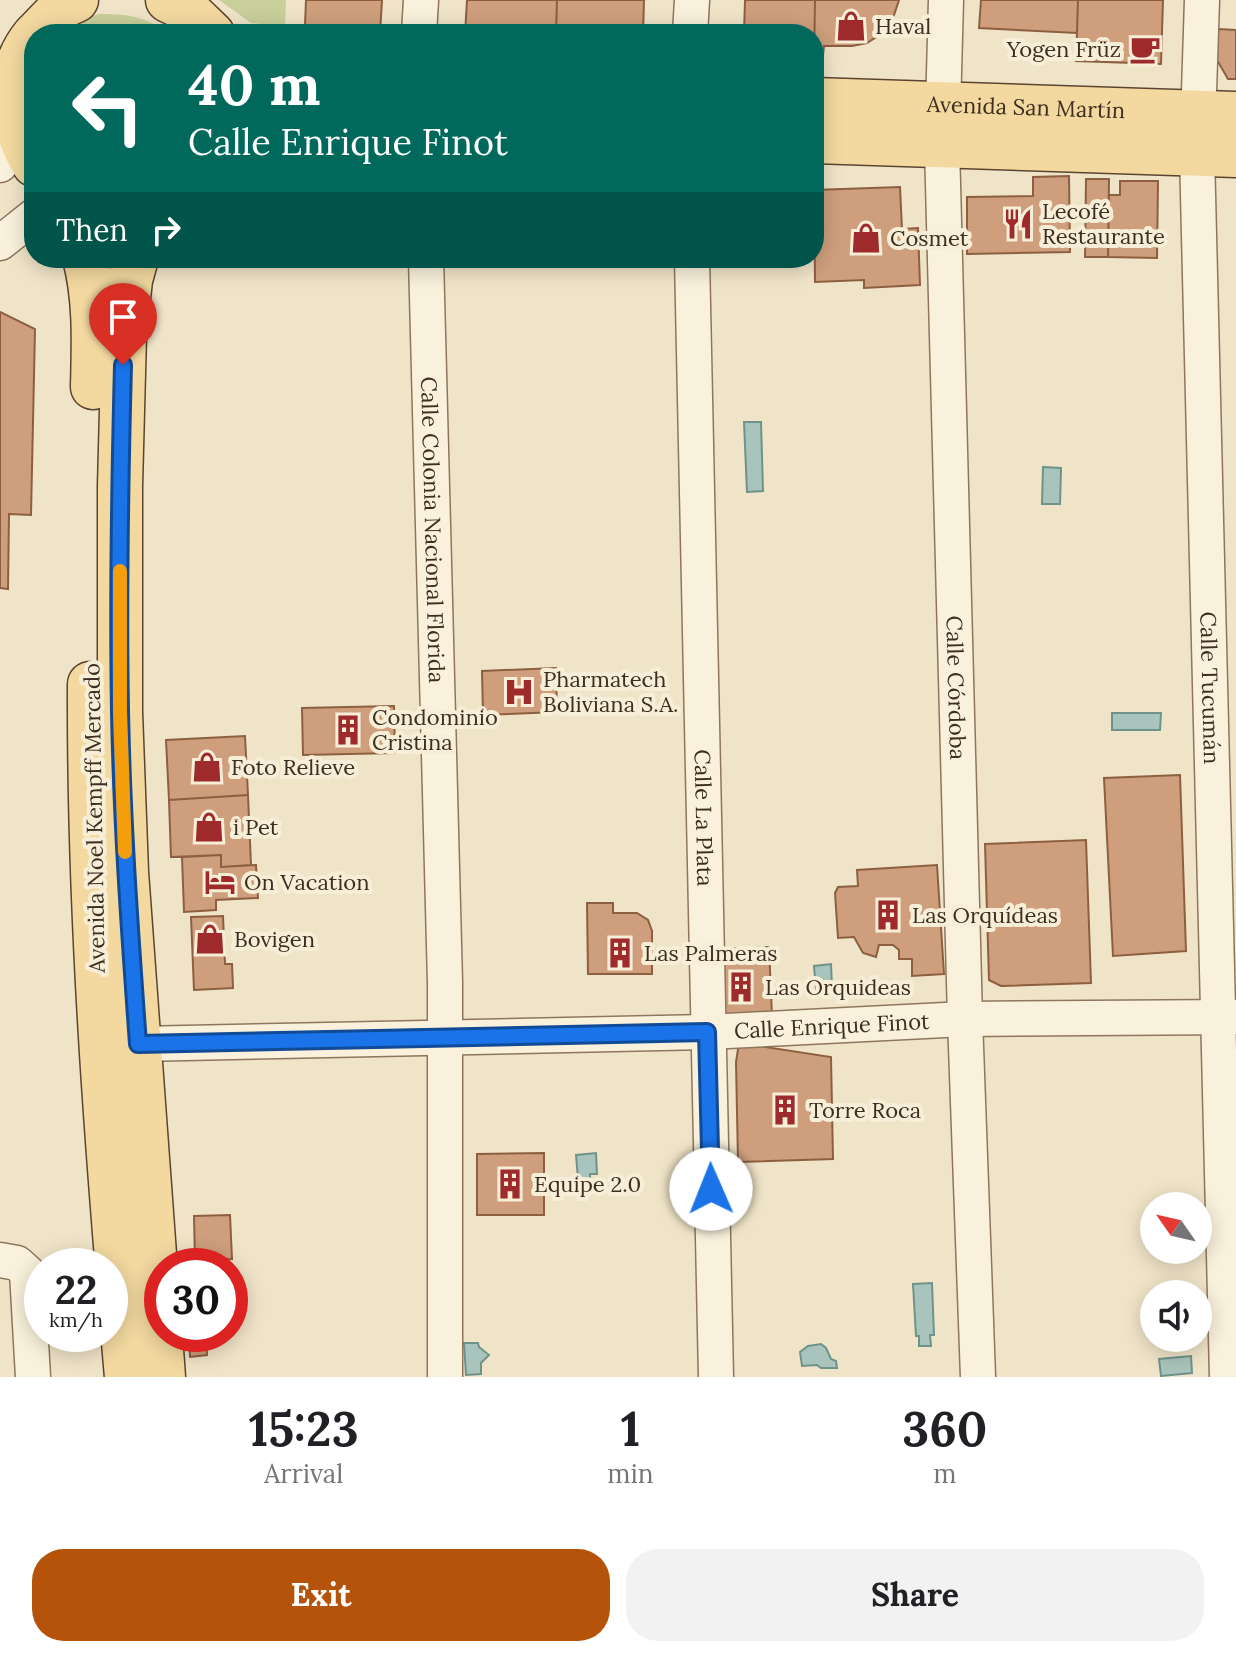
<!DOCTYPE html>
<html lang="en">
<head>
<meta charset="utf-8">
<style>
	:root { --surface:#fff; --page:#f2f2f2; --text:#202124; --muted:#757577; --accent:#b45309 }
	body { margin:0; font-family:Lora,serif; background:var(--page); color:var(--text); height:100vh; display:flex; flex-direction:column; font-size:30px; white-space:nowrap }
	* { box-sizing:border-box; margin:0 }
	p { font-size:26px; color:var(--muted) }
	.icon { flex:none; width:44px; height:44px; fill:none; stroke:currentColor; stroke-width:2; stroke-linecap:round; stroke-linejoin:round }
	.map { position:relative; height:1377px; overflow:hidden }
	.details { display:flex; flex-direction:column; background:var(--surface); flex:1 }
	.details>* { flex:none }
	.banner { position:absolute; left:24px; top:24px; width:800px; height:244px; border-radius:32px; box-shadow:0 4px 20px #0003; background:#00695c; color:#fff; overflow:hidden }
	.needle { width:52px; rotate:304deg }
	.tools { position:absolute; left:1140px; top:1192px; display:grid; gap:16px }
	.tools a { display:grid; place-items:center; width:72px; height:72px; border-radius:50%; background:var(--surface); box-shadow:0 4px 20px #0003; font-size:40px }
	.speed { position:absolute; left:24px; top:1248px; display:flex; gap:16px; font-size:40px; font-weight:700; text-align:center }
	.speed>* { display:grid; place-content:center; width:104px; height:104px; border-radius:50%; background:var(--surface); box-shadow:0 4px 20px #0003; line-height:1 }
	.speed small { font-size:20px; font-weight:400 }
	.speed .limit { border:12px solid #d22; background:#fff; color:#111 }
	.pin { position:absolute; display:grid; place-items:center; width:68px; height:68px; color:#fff; margin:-82px -34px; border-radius:50% 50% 50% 0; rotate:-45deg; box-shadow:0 0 8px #0007 }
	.pin .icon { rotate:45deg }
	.me { position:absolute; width:88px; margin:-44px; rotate:359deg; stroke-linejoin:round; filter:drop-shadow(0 0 6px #0008) }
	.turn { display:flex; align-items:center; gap:28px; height:168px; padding:0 32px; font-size:36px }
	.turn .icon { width:104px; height:104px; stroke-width:2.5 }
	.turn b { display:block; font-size:56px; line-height:68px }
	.then { display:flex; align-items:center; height:76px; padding:0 32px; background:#0003; gap:16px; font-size:30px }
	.eta { display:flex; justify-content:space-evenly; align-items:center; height:136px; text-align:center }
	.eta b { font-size:48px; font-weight:800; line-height:56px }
	.action { display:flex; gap:16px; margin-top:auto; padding:16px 32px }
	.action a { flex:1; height:92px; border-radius:32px; background:var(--accent); color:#fff; font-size:32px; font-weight:800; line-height:92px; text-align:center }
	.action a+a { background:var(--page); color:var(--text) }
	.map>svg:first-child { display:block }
	.green { fill:#c9cf9b }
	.water { fill:#a9c4bc; stroke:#6f938a; stroke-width:2 }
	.building { fill:#cf9f7d; stroke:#8d5f41; stroke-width:2 }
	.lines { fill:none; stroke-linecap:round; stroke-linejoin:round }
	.minor-casing { stroke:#8d765c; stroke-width:37 }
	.major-casing { stroke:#5b4430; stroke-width:47 }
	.minor { stroke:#faf1dc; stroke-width:34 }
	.major { stroke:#f3d9a0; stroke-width:44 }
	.route-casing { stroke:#114b97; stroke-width:20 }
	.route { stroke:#1a73e8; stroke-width:14 }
	.slow { stroke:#f59e0b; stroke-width:14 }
	.labels { text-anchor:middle; stroke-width:8; stroke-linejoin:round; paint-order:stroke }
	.poi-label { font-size:22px; fill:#3d2e20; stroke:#f7eed8; text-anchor:start }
	.street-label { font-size:22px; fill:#3d2e20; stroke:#f7eed8 }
</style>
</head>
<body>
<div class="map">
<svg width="1236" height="1377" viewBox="0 0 1236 1377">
	<rect width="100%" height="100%" fill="#f0e4c8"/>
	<!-- green -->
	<path class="green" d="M219,0H286L285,26L251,23Z
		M99,14C126,14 147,16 168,34H56L70,23Z"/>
	<!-- water -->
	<path class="water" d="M744,422H761L763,491L747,492Z
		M1043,467L1061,468L1060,504H1042Z
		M1112,713H1161L1160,730H1112Z
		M831,964L832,988L816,989L814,966Z
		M596,1153L597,1174H590V1178L578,1179L576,1155Z
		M932,1283L934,1335H930L931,1346H919V1336H916L913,1284Z
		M464,1343H478L479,1347L489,1355L481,1363V1374L466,1375Z
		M821,1344L826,1348L831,1359L836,1361L837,1368H821L817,1365L802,1366L800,1352L808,1346Z
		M1191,1356L1192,1373L1161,1376L1159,1359Z"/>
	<!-- building -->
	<path class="building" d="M306,0H382L380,34L311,31V25H305Z
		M467,0H557L556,34H465Z
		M557,0H644L643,34H556Z
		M745,0H815L814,64V34H744Z
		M815,0H899L893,18L881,34L867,43L852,46H824L822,65L814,64Z
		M981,0H1078L1077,33L979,28Z
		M1078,0H1163L1161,64L1076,61Z
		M1218,29L1236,30V79H1228L1217,60Z
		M1069,176L1070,252L967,254V197L1033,196V177Z
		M1086,179H1109L1108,257H1085Z
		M1120,181H1158L1157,258L1108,257L1109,195H1120Z
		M900,187L902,229L918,228L920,285L864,288V280L815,282L814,190Z
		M0,312L35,329L31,515L9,514L8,589L0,588Z
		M556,668L557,712L483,715L482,671Z
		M394,706L395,753L303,755L302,708Z
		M245,736L248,795L169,800L166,740Z
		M1180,775L1186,951L1113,956L1104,778Z
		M248,795L251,865L221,867V855L171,857L169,800Z
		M1086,840L1091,983L1001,986L989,980L985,844Z
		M221,855V867L256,865L258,898L216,900V910L184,912L182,857Z
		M937,865L944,974L912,976V959H899V950L893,945H879L876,957L863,953L854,937L838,938L835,893L838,887L858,886L857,870Z
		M587,903H613V913H637L648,920L652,931V974H588Z
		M223,916L225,964H232L233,988L194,990L191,917Z
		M769,947L772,1016L713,1019L711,958L731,957L730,949Z
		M739,1043L831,1057L833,1159L738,1162L736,1062Z
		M544,1153V1215H477V1154Z
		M230,1215L232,1259L195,1261L194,1216Z
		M189,1334H206L207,1355L190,1357Z"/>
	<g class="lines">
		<!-- minor casing -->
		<g class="minor-casing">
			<g id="minor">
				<path id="s1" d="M946,0L942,146L965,1019L978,1377"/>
				<path id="s2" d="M1202,0L1197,153L1227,1377"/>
				<path d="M419,34L421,0"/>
				<path d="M690,34L692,0"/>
				<path d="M0,165L18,136"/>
				<path d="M0,243L34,216"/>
				<path id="s3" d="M426,258L445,983V1377"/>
				<path id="s4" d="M692,258L716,1377"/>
				<path id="s5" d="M138,1044L707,1032L965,1019L1236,1017"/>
				<path d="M0,1260L17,1263L27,1272L33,1377"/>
			</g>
		</g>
		<!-- major casing -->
		<g class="major-casing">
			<g id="major">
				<path d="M168,0L185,8L212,34"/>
				<path d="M36,34L63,6L76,0"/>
				<path d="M34,36C3,75 10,124 34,164"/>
				<path id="s6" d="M814,100L1236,114"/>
				<path d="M814,141L1236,155"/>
				<path d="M85,258C96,300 94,344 93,387"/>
				<path d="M136,258L130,280L124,335L120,486V712L126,872L163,1377"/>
				<path d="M90,684C89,915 107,1146 127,1377"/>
			</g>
		</g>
		<!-- minor -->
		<use href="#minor" class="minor"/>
		<!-- major -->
		<use href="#major" class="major"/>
	</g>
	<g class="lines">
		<!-- route casing -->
		<g class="route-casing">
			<path id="route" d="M123,365C120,481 118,596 120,711C122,822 130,933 138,1044L707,1032L711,1189"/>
		</g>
		<!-- route -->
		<use href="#route" class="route"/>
		<!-- slow -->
		<path class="slow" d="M120,571V712L125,852"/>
	</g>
	<!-- icons -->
	<defs>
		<g id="shop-bare" transform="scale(2.4)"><path d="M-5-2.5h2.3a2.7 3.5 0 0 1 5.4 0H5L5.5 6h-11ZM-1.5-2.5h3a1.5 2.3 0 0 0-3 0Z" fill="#9e2a2b" stroke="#f7eed8" stroke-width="2.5" paint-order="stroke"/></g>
		<g id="cafe-bare" transform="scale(2.4)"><path d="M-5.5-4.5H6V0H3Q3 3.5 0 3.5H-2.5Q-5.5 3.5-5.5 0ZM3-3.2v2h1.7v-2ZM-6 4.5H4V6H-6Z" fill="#9e2a2b" stroke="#f7eed8" stroke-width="2.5" paint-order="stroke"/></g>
		<g id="restaurant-bare" transform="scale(2.4)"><path d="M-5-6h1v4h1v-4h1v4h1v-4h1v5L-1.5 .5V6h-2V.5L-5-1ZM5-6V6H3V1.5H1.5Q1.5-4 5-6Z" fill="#9e2a2b" stroke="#f7eed8" stroke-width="2.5" paint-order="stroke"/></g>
		<g id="hospital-bare" transform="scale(2.4)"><path d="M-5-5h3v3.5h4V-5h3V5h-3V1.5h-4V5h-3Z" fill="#9e2a2b" stroke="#f7eed8" stroke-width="2.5" paint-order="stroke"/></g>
		<g id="building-bare" transform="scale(2.4)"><path d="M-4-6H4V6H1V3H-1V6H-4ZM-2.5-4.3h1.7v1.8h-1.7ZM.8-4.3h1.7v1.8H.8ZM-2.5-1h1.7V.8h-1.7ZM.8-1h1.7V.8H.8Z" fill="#9e2a2b" stroke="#f7eed8" stroke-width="2.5" paint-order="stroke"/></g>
		<g id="hotel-bare" transform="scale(2.4)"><path d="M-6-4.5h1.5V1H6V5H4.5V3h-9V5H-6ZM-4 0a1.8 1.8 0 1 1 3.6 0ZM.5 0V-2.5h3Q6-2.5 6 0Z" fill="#9e2a2b" stroke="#f7eed8" stroke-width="2.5" paint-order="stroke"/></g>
	</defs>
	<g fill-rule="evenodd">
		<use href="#shop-bare" x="851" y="26"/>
		<use href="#cafe-bare" x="1145" y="49"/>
		<use href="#restaurant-bare" x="1018" y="224"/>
		<use href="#shop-bare" x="866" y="238"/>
		<use href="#hospital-bare" x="519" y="692"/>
		<use href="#building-bare" x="348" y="730"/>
		<use href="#shop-bare" x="207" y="767"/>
		<use href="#shop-bare" x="209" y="827"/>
		<use href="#hotel-bare" x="220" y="882"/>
		<use href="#building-bare" x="888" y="915"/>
		<use href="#shop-bare" x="210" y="939"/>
		<use href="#building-bare" x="620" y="953"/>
		<use href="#building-bare" x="741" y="987"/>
		<use href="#building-bare" x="785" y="1110"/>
		<use href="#building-bare" x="510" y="1184"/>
	</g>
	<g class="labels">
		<!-- poi labels -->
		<g class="poi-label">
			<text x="875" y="34">Haval</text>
			<text x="1121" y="57" text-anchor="end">Yogen Früz</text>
			<text x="1042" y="219">Lecofé<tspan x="1042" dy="25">Restaurante</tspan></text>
			<text x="890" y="246">Cosmet</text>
			<text x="543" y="687">Pharmatech<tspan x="543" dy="25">Boliviana S.A.</tspan></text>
			<text x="372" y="725">Condominio<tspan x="372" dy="25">Cristina</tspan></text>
			<text x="231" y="775">Foto Relieve</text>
			<text x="233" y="835">i Pet</text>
			<text x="244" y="890">On Vacation</text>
			<text x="912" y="923">Las Orquídeas</text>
			<text x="234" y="947">Bovigen</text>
			<text x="644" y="961">Las Palmeras</text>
			<text x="765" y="995">Las Orquideas</text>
			<text x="809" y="1118">Torre Roca</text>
			<text x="534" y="1192">Equipe 2.0</text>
		</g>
		<!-- street labels -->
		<g class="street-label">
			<text dy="8" stroke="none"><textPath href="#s6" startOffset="212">Avenida San Martín</textPath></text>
			<text dy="8" stroke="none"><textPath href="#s3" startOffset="272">Calle Colonia Nacional Florida</textPath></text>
			<text dy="8" stroke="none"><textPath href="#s2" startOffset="688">Calle Tucumán</textPath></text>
			<text dy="8" stroke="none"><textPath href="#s1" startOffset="688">Calle Córdoba</textPath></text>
			<text transform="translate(94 818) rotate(-91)" y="8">Avenida Noel Kempff Mercado</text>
			<text dy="8" stroke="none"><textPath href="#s4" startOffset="560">Calle La Plata</textPath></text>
			<text dy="8" stroke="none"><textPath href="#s5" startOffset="694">Calle Enrique Finot</textPath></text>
		</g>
	</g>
</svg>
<div class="tools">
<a><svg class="needle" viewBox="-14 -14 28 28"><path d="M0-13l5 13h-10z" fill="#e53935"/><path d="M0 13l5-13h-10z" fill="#757577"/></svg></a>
<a><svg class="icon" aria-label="sound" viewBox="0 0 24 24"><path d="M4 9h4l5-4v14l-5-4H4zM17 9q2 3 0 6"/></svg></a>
</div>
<div class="speed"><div>22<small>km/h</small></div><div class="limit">30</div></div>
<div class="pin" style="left:123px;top:365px;background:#d93025"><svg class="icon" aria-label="arrive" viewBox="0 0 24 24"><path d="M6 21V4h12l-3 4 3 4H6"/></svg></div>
<svg class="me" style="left:711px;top:1189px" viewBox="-20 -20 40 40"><circle r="19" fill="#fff"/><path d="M0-13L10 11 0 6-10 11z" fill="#1a73e8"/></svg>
<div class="banner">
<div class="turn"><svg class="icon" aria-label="left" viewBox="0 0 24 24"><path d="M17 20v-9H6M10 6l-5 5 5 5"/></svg><div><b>40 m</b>Calle Enrique Finot</div></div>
<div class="then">Then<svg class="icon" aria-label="right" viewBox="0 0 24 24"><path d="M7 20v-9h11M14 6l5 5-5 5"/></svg></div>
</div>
</div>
<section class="details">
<div class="eta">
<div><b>15:23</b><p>Arrival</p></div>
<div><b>1</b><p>min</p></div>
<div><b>360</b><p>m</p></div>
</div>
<div class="action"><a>Exit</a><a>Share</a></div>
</section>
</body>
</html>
